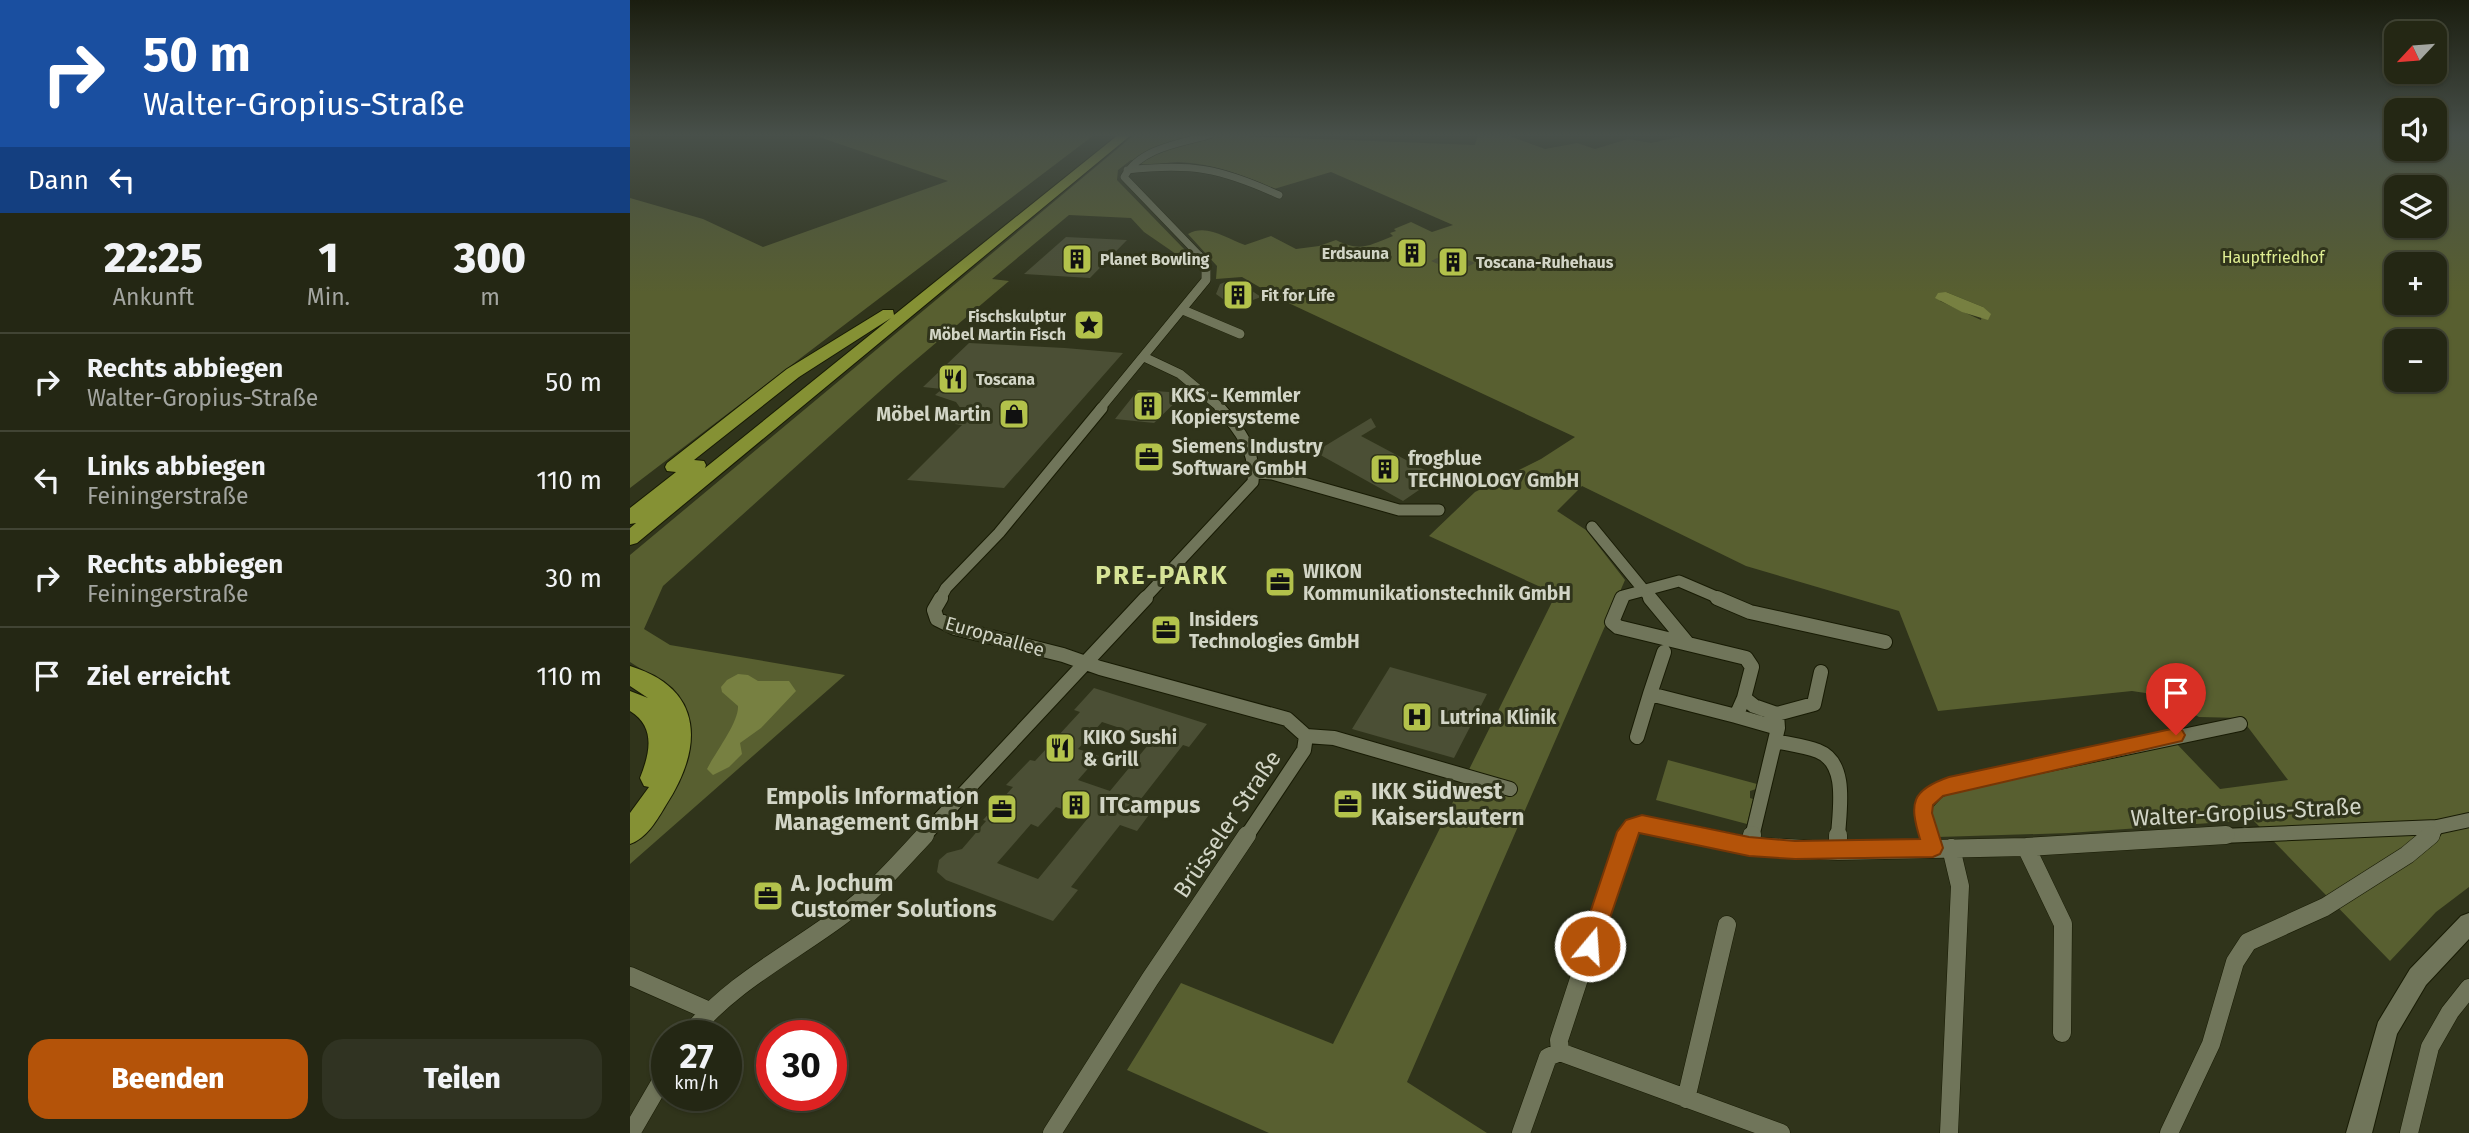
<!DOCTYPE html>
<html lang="de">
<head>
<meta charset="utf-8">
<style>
	:root { --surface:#242714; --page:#303322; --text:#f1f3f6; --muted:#a3a5a0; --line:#414434; --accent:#b45309 }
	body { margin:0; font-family:"Fira Sans",sans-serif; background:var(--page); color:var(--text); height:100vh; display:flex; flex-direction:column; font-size:26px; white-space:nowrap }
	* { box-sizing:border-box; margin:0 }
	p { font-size:23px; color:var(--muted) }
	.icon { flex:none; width:38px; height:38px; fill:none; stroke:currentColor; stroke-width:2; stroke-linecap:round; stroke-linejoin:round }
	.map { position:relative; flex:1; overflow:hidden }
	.sheet { display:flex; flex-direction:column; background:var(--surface); width:630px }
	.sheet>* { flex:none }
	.guide { background:#1a4fa0; color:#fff; overflow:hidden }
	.needle { width:46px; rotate:244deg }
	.fabs { position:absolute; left:1754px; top:21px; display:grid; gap:14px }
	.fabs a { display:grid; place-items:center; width:63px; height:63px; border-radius:14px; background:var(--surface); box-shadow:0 2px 5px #0004,0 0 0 2px var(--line); font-size:35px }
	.speed { position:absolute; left:21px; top:1020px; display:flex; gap:14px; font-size:35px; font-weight:700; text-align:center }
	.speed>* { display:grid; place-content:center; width:91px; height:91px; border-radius:50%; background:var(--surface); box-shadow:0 2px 5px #0004,0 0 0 2px var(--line); line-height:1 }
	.speed small { font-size:18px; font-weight:400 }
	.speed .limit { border:10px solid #d22; background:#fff; color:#111 }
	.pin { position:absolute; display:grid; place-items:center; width:60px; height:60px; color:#fff; margin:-72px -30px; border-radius:50% 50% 50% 0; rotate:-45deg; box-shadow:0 0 7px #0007 }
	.pin .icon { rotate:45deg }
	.me { position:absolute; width:77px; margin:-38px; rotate:18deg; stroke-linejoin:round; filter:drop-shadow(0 0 5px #0008) }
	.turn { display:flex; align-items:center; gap:24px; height:147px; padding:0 28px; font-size:32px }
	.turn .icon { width:91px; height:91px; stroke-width:2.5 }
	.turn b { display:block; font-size:49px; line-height:60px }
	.then { display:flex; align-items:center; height:66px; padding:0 28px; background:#0003; gap:14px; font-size:26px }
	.eta { display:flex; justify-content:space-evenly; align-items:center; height:119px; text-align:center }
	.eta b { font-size:42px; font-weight:800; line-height:49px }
	.primary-button { display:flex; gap:14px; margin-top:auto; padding:14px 28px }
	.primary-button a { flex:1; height:80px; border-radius:21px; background:var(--accent); color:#fff; font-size:28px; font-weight:800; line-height:80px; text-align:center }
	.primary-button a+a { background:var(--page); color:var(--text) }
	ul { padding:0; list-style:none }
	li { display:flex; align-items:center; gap:21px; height:98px; padding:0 28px; border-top:2px solid var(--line) }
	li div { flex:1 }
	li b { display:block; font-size:26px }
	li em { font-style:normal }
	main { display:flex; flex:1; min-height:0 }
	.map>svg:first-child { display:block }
	.green { fill:#585f30; fill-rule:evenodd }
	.water { fill:#778041 }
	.building { fill:#4b4f35; fill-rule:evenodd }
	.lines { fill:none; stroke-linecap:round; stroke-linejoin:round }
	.minor-far4-casing { stroke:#181b04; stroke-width:8 }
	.minor-far3-casing { stroke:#181b04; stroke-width:10 }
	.minor-far2-casing { stroke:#181b04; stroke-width:13 }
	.minor-far1-casing { stroke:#181b04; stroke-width:16 }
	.minor-casing { stroke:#181b04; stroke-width:19 }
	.secondary-casing { stroke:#181b04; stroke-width:2 }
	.motorway-casing { stroke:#181b04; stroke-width:2 }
	.minor-far4 { stroke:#70755a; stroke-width:7 }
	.minor-far3 { stroke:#70755a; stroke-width:9 }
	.minor-far2 { stroke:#70755a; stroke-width:11 }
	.minor-far1 { stroke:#70755a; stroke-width:14 }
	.minor { stroke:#70755a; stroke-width:18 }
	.secondary { fill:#70755a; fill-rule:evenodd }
	.motorway { fill:#859134; fill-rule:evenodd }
	.route { fill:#b45309; stroke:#753606; stroke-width:2 }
	.labels { text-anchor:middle; stroke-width:6; stroke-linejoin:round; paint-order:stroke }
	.far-poi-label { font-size:16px; font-weight:bold; fill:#d2d5c6; stroke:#30341b; text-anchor:start }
	.far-park-label { font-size:16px; fill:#dfee92; stroke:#30341b }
	.poi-label { font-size:19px; font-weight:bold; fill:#d2d5c6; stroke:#30341b; text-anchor:start }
	.street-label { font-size:19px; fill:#d2d5c6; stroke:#30341b }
	.near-poi-label { font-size:23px; font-weight:bold; fill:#d2d5c6; stroke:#30341b; text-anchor:start }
	.near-street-label { font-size:23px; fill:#d2d5c6; stroke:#30341b }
	.district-label { font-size:26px; font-weight:bold; letter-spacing:2px; fill:#d6e396; stroke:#30341b }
</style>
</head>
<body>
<main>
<section class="sheet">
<div class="guide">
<div class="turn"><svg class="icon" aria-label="right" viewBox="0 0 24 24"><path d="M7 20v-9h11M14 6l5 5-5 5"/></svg><div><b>50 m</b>Walter-Gropius-Straße</div></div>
<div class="then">Dann<svg class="icon" aria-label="left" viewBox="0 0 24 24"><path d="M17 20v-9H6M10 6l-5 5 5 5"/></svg></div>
</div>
<div class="eta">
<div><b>22:25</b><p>Ankunft</p></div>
<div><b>1</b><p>Min.</p></div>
<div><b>300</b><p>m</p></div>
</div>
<ul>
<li><svg class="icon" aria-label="right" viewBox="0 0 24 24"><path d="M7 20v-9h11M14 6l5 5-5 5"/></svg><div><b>Rechts abbiegen</b><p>Walter-Gropius-Straße</p></div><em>50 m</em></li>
<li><svg class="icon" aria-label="left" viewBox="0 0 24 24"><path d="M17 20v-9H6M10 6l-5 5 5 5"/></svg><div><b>Links abbiegen</b><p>Feiningerstraße</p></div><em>110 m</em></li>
<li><svg class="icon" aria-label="right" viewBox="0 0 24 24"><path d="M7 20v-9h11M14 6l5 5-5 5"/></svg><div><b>Rechts abbiegen</b><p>Feiningerstraße</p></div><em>30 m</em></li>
<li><svg class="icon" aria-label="arrive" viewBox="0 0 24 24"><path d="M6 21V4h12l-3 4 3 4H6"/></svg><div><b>Ziel erreicht</b></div><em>110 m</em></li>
</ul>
<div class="primary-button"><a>Beenden</a><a>Teilen</a></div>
</section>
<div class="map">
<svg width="1839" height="1133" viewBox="0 0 1839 1133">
	<rect width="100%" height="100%" fill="#30341b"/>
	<!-- green -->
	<path class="green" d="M183,135H464L0,488V198L73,219L133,247L318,181Z
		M504,135H569L527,153L585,135L845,145L848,135H877L915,149L947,143L965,149L998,139L1021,143L1057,135H1766V149H1804V135H1839V887L1806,912L1760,961L1623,820L1439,833L1308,837L1303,833L1297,809L1317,792L1545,742L1590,789L1658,780L1611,718L1569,717L1529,695L1502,691L1308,711L1269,611L1116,566L952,486L927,511L956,530L995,580L777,1082L857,1133H639L497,1070L551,983L703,1044L926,594L799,536L845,492L911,459L945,437L650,299L612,277L586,279L587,266L558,234C577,223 597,239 615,245L641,236L666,249L689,246L706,240C730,252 738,246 763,236L760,233L766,231L764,229L781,222L802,232L823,225L701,172L644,189C612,174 584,164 548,162C535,162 522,167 510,164V160H501L488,170L487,180L555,250L546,254L514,232L501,218L439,215L362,279L379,281L268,375L33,586L14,629L40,645L215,675L0,864V838L59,735L56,707L38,686L0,662V555ZM1766,187H1804V226H1766ZM1766,264H1804V303H1766ZM1316,292L1353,307L1351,320L1310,301ZM1766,341H1804V380H1766Z
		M1038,760L1127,784L1126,789L1120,791V798L1123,799L1117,824L1026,800Z"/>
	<!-- water -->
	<path class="water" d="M1316,292L1353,307L1361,314L1358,320L1332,312L1305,298L1308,293Z
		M108,674L118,675L128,681H159L166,691L131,728L110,743L112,754L99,767L83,775L77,769C85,753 109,722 108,706L92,692L91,687L97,680Z"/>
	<!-- building -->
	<path class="building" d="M436,237L497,240L460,278L394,274Z
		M820,252L845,263L827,272L801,261Z
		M598,281L605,286L612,284L631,297L604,307L586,294L590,284Z
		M339,343L435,348L493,353L374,488L277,480L332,425L325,424L331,409L326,402L305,395L312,389L293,387Z
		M508,390L555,393L524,423L485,419Z
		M741,418L746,427L731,436L808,477L773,501L685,452Z
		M760,667L857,694L824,758L722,729Z
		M464,688L577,724L559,747L553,745L511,799L527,804L507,831L490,825L441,887L448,890L423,921L316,880L307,872L309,860L317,853L332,849L356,821L353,820L383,787L376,785L400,760L405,761L450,712L444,710ZM472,722L523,739L480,791L448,780L469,756L448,749ZM426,807L458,818L408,879L367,863L401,824L408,827Z"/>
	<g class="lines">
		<!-- minor-far4 casing -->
		<g class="minor-far4-casing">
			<path id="minor-far4" d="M497,170C561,163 590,168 649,195
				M571,257L494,177C510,148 551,143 580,135"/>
		</g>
		<!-- minor-far3 casing -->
		<g class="minor-far3-casing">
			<path id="minor-far3" d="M553,310L610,334
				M514,357L550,374L592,409
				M470,409L576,280V263L569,256"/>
		</g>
		<!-- minor-far2 casing -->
		<g class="minor-far2-casing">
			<path id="minor-far2" d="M627,473L642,474L769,510H809
				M962,527L1021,599
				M310,599L316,588L369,533L472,408
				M514,599L623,482C626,451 610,430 590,408
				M992,599L993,596L1049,581L1091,599"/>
		</g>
		<!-- minor-far1 casing -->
		<g class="minor-far1-casing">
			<path id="minor-far1" d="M311,598L304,610L307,619L325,628L433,655L470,668L657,719L676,736L674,750L616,837
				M992,598L982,622L988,627L1116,658L1122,667L1114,698
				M1020,598L1058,644
				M1087,598L1120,612L1255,642
				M1034,652L1020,694L1106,716
				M1114,698L1124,706L1147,714L1148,728L1106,716Z
				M1147,714L1184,704L1191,672
				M676,736L704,738L880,789
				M1007,737L1020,694
				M1145,741C1159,744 1175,746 1188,751C1219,763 1209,811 1208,837
				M293,837L516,598
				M995,837L1003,826L1012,824L1075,837
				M1122,837L1148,728
				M1299,837L1293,818L1295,804L1307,791L1319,785L1610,724
				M1567,837L1807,827L1839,820
				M1800,837L1807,827"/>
		</g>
		<!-- minor casing -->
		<g class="minor-casing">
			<path id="minor" d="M996,835L929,1040L930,1052L1151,1133
				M1066,835L1119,846L1208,851L1396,847L1596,835
				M1298,835L1302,848
				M1119,846L1122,835
				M1396,847L1433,924L1432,1033
				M1208,851V835
				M0,976L77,1010
				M58,1036C100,984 157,956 210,917C242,894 268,864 295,835
				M1056,1099L1097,925
				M1,1133L37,1071
				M422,1133L520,979L617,835
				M891,1133L918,1057L930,1052
				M1319,1133L1330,886L1321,848
				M1539,1133L1581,1044L1605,962L1618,942L1695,907L1777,855L1801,835
				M1779,1133L1800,1047L1820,1012L1839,988"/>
		</g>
		<!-- secondary casing -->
		<g class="secondary-casing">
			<path id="secondary" d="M1839,913V939L1796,985L1767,1034L1742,1133H1716L1748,1022L1780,969L1831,916Z"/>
		</g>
		<!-- motorway casing -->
		<g class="motorway-casing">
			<path id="motorway" d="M488,135H501L7,543L0,545V528L6,523L0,524V508L46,472L37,471L35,467L37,463L157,369L253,310H263L264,315ZM261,318L75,468L76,465L74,461L64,460L169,377Z
				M0,666C75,689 73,748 36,805C27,820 17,838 0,844V813L19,787L14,786L10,778C20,753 26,727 0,711V691L18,698L0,686Z"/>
		</g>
		<!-- minor-far4 -->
		<use href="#minor-far4" class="minor-far4"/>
		<!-- minor-far3 -->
		<use href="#minor-far3" class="minor-far3"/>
		<!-- minor-far2 -->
		<use href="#minor-far2" class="minor-far2"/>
		<!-- minor-far1 -->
		<use href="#minor-far1" class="minor-far1"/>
		<!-- minor -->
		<use href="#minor" class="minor"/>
		<!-- secondary -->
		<use href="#secondary" class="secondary"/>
		<!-- motorway -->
		<use href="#motorway" class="motorway"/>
	</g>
	<!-- sky -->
	<linearGradient id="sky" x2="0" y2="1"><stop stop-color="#1a1d0f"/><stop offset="0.46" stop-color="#48504a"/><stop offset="1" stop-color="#48504a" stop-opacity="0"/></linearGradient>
	<rect width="1839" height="293" fill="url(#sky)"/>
	<!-- route -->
	<path class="route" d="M1546,728L1552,730L1555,735L1552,741L1313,796L1303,805L1302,813L1313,848L1310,854L1303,857L1165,859L1119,856L1009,833L968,953L960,956L952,953L949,946L987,832L996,820L1012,815L1119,837L1165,841L1290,839C1279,803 1281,790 1319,777Z"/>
	<!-- icons -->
	<defs>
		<g id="building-square" transform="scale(1.575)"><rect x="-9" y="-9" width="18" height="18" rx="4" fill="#b3c24b" stroke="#30341b"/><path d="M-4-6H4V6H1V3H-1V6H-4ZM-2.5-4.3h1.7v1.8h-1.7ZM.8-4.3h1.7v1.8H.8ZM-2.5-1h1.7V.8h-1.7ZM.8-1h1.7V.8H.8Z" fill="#111"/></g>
		<g id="sight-square" transform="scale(1.575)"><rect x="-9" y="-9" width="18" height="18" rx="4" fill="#b3c24b" stroke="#30341b"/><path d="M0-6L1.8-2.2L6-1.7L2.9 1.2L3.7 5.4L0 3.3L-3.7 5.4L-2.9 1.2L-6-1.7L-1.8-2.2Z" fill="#111"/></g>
		<g id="restaurant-square" transform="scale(1.575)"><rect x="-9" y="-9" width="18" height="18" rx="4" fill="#b3c24b" stroke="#30341b"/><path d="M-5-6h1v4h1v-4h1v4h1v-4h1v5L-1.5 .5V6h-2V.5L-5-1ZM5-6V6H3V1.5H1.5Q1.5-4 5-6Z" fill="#111"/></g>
		<g id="shop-square" transform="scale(1.575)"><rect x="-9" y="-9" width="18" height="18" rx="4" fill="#b3c24b" stroke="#30341b"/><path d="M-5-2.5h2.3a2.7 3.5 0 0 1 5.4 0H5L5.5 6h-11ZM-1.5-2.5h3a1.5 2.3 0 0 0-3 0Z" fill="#111"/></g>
		<g id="office-square" transform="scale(1.575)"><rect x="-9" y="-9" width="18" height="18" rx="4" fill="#b3c24b" stroke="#30341b"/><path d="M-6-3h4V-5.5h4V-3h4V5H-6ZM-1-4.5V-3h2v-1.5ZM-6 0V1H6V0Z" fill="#111"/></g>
		<g id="hospital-square" transform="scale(1.575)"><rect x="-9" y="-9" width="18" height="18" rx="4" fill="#b3c24b" stroke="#30341b"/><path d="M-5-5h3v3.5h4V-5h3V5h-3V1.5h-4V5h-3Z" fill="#111"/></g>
	</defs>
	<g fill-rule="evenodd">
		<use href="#building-square" x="782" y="253"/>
		<use href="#building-square" x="447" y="259"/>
		<use href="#building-square" x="823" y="262"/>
		<use href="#building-square" x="608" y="295"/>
		<use href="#sight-square" x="459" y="325"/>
		<use href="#restaurant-square" x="323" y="379"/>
		<use href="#building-square" x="518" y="406"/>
		<use href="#shop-square" x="384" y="414"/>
		<use href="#office-square" x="519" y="457"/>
		<use href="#building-square" x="755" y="469"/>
		<use href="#office-square" x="650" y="582"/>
		<use href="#office-square" x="536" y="630"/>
		<use href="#hospital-square" x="787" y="717"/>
		<use href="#restaurant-square" x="430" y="748"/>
		<use href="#office-square" x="718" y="804"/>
		<use href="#building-square" x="446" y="805"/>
		<use href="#office-square" x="372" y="809"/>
		<use href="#office-square" x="138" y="896"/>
	</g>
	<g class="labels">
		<!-- far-poi labels -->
		<g class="far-poi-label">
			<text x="759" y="259" text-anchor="end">Erdsauna</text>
			<text x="470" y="265">Planet Bowling</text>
			<text x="846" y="268">Toscana-Ruhehaus</text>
			<text x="631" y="301">Fit for Life</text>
			<text x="436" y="322" text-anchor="end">Fischskulptur<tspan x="436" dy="18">Möbel Martin Fisch</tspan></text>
			<text x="346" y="385">Toscana</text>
		</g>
		<!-- far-park labels -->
		<g class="far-park-label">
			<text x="1643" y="263">Hauptfriedhof</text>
		</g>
		<!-- poi labels -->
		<g class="poi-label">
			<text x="541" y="402">KKS - Kemmler<tspan x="541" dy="22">Kopiersysteme</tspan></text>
			<text x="361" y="421" text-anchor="end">Möbel Martin</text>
			<text x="542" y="453">Siemens Industry<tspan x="542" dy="22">Software GmbH</tspan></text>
			<text x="778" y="465">frogblue<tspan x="778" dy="22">TECHNOLOGY GmbH</tspan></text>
			<text x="673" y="578">WIKON<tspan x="673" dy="22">Kommunikationstechnik GmbH</tspan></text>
			<text x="559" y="626">Insiders<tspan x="559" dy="22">Technologies GmbH</tspan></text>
			<text x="810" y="724">Lutrina Klinik</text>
			<text x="453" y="744">KIKO Sushi<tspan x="453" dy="22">&amp; Grill</tspan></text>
		</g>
		<!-- street labels -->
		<g class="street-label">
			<text transform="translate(365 636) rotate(16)" y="7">Europaallee</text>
		</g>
		<!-- near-poi labels -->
		<g class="near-poi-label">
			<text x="741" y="799">IKK Südwest<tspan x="741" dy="26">Kaiserslautern</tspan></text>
			<text x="349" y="804" text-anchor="end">Empolis Information<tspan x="349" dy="26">Management GmbH</tspan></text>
			<text x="469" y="813">ITCampus</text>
			<text x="161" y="891">A. Jochum<tspan x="161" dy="26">Customer Solutions</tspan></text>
		</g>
		<!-- near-street labels -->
		<g class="near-street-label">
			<text transform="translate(1616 812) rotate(-3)" y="8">Walter-Gropius-Straße</text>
			<text transform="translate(597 824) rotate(-56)" y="8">Brüsseler Straße</text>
		</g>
		<!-- district labels -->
		<g class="district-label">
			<text x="532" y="584">PRE-PARK</text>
		</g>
	</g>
</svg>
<div class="fabs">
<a><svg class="needle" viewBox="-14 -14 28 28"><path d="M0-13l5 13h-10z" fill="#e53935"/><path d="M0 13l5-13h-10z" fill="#a3a5a0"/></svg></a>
<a><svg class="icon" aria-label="sound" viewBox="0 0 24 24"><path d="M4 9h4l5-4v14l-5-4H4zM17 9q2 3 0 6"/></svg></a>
<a><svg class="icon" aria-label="layers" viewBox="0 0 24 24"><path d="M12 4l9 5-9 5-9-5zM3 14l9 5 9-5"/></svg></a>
<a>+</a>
<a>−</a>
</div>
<div class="speed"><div>27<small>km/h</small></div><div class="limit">30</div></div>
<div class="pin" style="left:1546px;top:735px;background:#d93025"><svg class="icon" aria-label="arrive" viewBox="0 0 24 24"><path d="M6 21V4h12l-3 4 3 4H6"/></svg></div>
<svg class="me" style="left:960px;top:946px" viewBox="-20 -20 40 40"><circle r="17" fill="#b45309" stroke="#fff" stroke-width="3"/><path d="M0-11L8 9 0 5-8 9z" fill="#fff"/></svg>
</div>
</main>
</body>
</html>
